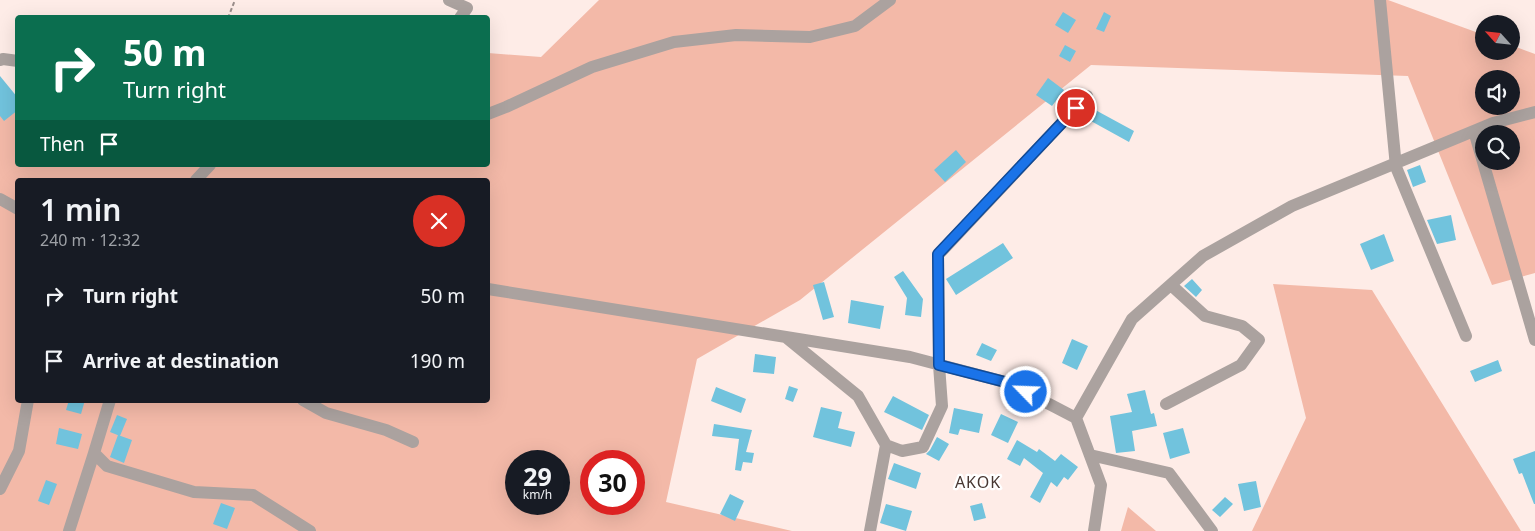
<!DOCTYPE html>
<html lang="en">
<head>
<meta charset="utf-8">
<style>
	:root { --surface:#171b24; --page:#242831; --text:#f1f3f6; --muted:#9ea1a6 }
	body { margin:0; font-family:"Noto Sans",sans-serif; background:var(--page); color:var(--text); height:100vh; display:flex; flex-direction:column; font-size:19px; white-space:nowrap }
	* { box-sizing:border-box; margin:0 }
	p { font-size:16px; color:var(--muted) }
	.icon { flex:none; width:28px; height:28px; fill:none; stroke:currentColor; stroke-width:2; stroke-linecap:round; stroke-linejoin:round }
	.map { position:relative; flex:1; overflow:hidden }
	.details { position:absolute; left:15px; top:178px; width:475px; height:225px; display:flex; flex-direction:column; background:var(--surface); border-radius:5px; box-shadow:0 5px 20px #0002 }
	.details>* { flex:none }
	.banner { position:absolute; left:15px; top:15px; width:475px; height:152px; border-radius:5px; box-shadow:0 5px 20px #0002; background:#0b6e4f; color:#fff; overflow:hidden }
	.needle { width:32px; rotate:297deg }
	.fabs { position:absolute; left:1475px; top:15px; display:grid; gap:10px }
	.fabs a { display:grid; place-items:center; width:45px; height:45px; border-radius:50%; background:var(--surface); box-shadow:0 5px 20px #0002; font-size:25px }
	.speed { position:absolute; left:505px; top:450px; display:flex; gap:10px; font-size:25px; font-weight:700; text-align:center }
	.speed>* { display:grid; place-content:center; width:65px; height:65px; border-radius:50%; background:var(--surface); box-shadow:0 5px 20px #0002; line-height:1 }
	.speed small { font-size:12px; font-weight:400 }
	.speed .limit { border:8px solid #d22; background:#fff; color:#111 }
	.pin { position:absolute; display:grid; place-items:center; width:42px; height:42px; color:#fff; margin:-21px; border:2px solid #fff; border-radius:50%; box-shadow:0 1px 5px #0007 }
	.me { position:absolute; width:55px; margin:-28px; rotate:294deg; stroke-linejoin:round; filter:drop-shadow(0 0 4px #0008) }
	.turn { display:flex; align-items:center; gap:18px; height:105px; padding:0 25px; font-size:22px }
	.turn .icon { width:65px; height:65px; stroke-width:2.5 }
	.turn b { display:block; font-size:35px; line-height:42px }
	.then { display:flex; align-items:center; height:48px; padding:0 25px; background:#0003; gap:10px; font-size:19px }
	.round { display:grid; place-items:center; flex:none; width:52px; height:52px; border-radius:26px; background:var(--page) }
	.headline { display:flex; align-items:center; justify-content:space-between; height:85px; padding:0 25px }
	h1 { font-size:30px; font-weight:600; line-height:38px }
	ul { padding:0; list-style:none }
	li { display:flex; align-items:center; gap:15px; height:65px; padding:0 25px }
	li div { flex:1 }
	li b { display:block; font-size:19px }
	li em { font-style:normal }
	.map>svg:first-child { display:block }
	.green { fill:#f3b9a8; fill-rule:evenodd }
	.building { fill:#71c3dd }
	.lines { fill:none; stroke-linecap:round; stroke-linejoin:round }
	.path { stroke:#9a8d8a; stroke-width:2; stroke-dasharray:4 2.5; stroke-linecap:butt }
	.minor { stroke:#aba29f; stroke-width:12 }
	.route-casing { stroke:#114b97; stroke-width:12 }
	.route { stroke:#1a73e8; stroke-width:9 }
	.labels { text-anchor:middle; stroke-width:4.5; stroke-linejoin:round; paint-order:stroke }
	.quarter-label { font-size:16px; letter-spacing:1px; fill:#473631; stroke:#fff }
</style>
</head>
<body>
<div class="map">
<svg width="1535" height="531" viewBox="0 0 1535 531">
	<rect width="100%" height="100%" fill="#feece7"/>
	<!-- green -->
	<path class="green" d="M599,0H1388L1484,35V51H1511V45L1535,54V273L1492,285L1408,76L1091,65L800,300L697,359L666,502L792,531H0V114L17,103L18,165H488V53L541,57ZM1484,79H1511V106H1484ZM1484,134H1511V161H1484ZM18,180H488V400H18ZM516,461H559V504H516ZM591,461H634V504H591Z
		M1273,284L1372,290L1521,531H1252L1306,418Z
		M1128,507L1156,531H1121Z"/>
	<!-- building -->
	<path class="building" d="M1063,12L1076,20L1068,33L1055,25Z
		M1104,12L1111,16L1104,32L1096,29Z
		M1065,45L1076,51L1070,62L1059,56Z
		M0,76L18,98V110L4,121L0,116Z
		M1048,78L1064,90L1052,106L1036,95Z
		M1088,106L1134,131L1129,142L1080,115Z
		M956,150L966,162L945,182L934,170Z
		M1420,165L1426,182L1413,187L1407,170Z
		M1451,215L1456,240L1437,244L1427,220Z
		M1384,234L1394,261L1371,270L1360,244Z
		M1003,243L1013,258L956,295L946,279Z
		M903,271L923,299L921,317L905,315L907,298L894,277Z
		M1192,279L1202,290L1196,297L1184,286Z
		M824,282L834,317L823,320L813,285Z
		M851,300L884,306L880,329L848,323Z
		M1072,339L1088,346L1077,370L1062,363Z
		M982,343L997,350L991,361L976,355Z
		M755,354L776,357L774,374L753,372Z
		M1498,360L1502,371L1475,382L1470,371Z
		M789,386L798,389L793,402L785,399Z
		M716,387L746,399L741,413L711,401Z
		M1145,390L1151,414L1154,413L1157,426L1132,431L1135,451L1116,453L1110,416L1132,412L1127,394Z
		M893,396L929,415L922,430L884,412Z
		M69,400H85L81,414L66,410Z
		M821,407L842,412L838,428L855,432L851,447L813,437Z
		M954,408L983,414L979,433L960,429L958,435L949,433Z
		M1001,414L1018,422L1008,443L991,435Z
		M117,415L127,419L120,436L110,432Z
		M714,424L752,430L746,452L754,453L752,463L743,462L741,471L735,470L739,439L712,436Z
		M59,428L82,434L78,449L56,444Z
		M1183,428L1190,453L1170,459L1163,433Z
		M118,435L132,440L124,463L110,457Z
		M937,437L949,444L939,461L926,454L930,450Z
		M1017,440L1037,452L1039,449L1055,461L1061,454L1078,467L1068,480L1064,477L1057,487L1051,482L1040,503L1030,497L1043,473L1024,458L1020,466L1007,459Z
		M1535,451V504H1534L1522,473L1519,474L1513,459Z
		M894,463L921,473L916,489L888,479Z
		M46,480L57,484L49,505L38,501Z
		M1256,481L1261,507L1244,511L1238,484Z
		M730,494L744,501L735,521L720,514Z
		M1225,497L1233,504L1220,517L1212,510Z
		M221,503L235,508L227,529L213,524Z
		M982,503L986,518L974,521L970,506Z
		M886,504L912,511L906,531L880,523Z"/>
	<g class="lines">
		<!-- path -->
		<path class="path" d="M228,18L235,0"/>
		<!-- minor -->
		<path class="minor" d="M449,0L467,8L460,18
			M1380,0L1396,167L1466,336
			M0,60L3,59L18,61
			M488,114L506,107L592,67L674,42L736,35L810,37L855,26L890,0
			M1474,131L1535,340
			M196,180L210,165
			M0,199L18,209
			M488,289L910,357L1009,383L1076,418L1101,485L1094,531
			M787,338L858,396L886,445L870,531
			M110,400L94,453L107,466L194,492L253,495L310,531
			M303,400L326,413L386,430L413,442
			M1166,404L1241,365L1259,340L1242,326L1205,316L1171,285
			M1076,418L1132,319L1203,256L1292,206L1493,123L1535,112
			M886,445L902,451L923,447L942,406L939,365L938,255L1087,96
			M1090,455L1169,473L1212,531
			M0,489L19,451L28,400
			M69,531L94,453"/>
	</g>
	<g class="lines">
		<!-- route casing -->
		<g class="route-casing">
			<path id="route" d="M1026,392L1009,383L939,365L938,254L1076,108"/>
		</g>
		<!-- route -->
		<use href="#route" class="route"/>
	</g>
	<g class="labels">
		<!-- quarter labels -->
		<g class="quarter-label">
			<text x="978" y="488">AKOK</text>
		</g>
	</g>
</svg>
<div class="fabs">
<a><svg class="needle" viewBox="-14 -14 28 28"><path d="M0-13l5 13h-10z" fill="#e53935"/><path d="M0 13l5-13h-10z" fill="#9ea1a6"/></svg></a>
<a><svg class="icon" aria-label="sound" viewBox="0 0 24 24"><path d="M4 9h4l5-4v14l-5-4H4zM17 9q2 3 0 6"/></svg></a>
<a><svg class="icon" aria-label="search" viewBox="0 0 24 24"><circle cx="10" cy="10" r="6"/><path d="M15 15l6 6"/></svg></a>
</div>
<div class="speed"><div>29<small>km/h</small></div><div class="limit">30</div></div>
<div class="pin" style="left:1076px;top:108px;background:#d93025"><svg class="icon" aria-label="arrive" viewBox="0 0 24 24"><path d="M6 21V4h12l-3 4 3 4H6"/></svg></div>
<svg class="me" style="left:1026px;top:392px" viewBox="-20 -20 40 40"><circle r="17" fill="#1a73e8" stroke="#fff" stroke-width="3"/><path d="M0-11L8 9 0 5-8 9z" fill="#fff"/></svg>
<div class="banner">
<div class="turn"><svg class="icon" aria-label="right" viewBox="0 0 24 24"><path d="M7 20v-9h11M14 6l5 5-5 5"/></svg><div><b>50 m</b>Turn right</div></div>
<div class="then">Then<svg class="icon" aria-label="arrive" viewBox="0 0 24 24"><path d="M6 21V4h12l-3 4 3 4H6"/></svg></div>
</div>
<section class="details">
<div class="headline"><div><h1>1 min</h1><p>240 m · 12:32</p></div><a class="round" style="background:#d93025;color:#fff"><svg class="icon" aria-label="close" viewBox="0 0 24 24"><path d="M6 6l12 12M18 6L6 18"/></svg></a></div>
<ul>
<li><svg class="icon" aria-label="right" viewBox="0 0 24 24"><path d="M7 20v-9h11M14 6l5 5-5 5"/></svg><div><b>Turn right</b></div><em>50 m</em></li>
<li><svg class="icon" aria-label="arrive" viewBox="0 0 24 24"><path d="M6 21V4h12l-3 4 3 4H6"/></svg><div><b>Arrive at destination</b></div><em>190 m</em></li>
</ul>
</section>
</div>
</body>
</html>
